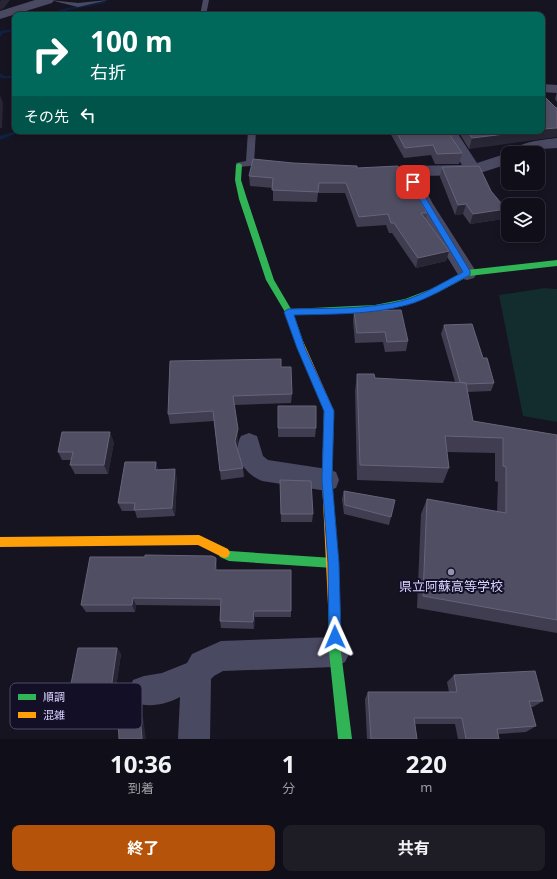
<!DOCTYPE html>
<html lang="ja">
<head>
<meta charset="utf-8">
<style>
	:root { --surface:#100f19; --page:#1e1d26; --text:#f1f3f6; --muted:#9c9ca2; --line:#302f38; --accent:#b45309 }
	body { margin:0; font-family:"Noto Sans","Noto Sans JP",sans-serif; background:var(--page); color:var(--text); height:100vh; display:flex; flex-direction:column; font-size:15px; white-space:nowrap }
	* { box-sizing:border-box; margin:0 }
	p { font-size:13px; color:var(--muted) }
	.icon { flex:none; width:22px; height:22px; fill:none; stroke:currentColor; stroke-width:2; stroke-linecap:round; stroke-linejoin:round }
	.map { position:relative; height:739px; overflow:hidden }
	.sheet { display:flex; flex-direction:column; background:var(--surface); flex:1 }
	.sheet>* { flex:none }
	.banner { position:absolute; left:12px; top:12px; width:533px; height:122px; border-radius:8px; box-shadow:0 2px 6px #0003,0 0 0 1px var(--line); background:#00695c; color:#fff; overflow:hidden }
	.buttons { position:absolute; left:501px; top:146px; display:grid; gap:8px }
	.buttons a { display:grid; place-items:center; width:44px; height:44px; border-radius:8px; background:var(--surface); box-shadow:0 2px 6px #0003,0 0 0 1px var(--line); font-size:20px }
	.pin { position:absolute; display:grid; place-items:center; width:34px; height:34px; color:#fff; margin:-17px; border-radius:8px; box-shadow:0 2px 6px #0006 }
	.me { position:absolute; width:44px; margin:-22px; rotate:359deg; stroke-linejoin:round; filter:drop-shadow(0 0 3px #0008) }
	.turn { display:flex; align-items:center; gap:14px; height:84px; padding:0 12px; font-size:18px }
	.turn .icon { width:52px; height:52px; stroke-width:2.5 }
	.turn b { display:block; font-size:28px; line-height:34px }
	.then { display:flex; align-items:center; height:38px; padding:0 12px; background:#0003; gap:8px; font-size:15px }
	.eta { display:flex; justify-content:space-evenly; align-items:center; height:68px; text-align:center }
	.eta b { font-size:24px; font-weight:700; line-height:28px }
	.primary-button { display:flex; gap:8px; margin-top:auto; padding:8px 12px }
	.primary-button a { flex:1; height:46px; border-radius:8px; background:var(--accent); color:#fff; font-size:16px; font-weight:700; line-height:46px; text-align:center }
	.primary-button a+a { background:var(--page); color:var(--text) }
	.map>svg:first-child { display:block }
	.green { fill:#132c2d }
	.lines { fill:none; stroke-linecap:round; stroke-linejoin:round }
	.stream { fill:#0d2144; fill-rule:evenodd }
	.lane { fill:#4a4962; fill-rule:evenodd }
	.street { fill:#4a4962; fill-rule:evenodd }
	.fast { fill:#30b455; fill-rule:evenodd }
	.slow { fill:#ff9f0a; fill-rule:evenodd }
	.wall { fill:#403d50 }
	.shaded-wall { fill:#282635 }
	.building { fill:#504e63; stroke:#66637b }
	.route { fill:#1a73e8; stroke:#114b97 }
	.poi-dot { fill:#9591b1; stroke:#130f26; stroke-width:1.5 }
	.labels { text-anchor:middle; stroke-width:4; stroke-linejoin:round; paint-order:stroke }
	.near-poi-label { font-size:13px; fill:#d9d4ff; stroke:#130f26 }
	.key { fill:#130f26; stroke:#4e4a67; stroke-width:1 }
	.key-label { font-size:11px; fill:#d9d4ff }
</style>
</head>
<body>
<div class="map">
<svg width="557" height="739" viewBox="0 0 557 739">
	<rect width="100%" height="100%" fill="#161421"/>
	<!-- green -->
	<path class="green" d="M545,288L557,289V422L523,416L499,295Z"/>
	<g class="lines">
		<!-- stream -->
		<path class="stream" d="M104,1L106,2L105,3L68,10L50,15H44L67,8Z
			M15,29V31L3,33L1,36H0V31Z
			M0,73L4,76H15V78H1L0,77Z
			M16,131H23L0,140V136Z"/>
		<!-- lane -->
		<path class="lane" d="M50,0L78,3L108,0L78,7Z
			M203,0H209L206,15H200Z
			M248,131H256L254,163L250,166L236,167V163L246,161Z"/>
		<!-- street -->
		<path class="street" d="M35,0H54L52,3L0,19V11Z
			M542,84L557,85V93L542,92Z
			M440,131H456L477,163L508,153V164L474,175L418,176L433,204L477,273L474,278L467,280L460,278L415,204L399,171L401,167L407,166L462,165Z
			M557,138V148L541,149L533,153H511C519,141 543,140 557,138Z
			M249,433L257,436L263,456L268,460L327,469L336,472L339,480L336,488L327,491L262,481C244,474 231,454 241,436Z
			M335,637L345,642L350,652L345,662L335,667L223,671L214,676L211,679L210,739H178L180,697C165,705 148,708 133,702L129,691L133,680L144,676L162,673L187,663L192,654L221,641Z"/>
		<!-- fast -->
		<path class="fast" d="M239,163L242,165L241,180L247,199L274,280L291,309L375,305L405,299L431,289L467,270L557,260V266L469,276L437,293L409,304L375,311L294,315L303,341L299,344L296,343L285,312L266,280L239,199L235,180L236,165Z
			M224,548L230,551L333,558L337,559L339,563L337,567L333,568L229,561L220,557L218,553L220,549Z
			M334,599L338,601L340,605L341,652L352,739H338L329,652L328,605L330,601Z"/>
		<!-- slow -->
		<path class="slow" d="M299,338L303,341L334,411L332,480L340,605L338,609L334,611L330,609L328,605L322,480L324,411L295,341Z
			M199,535L228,549L230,553L228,557L224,558L198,545L0,547V537Z"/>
	</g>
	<!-- wall -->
	<path class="wall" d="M557,92V102L555,99Z
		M389,131H447L462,153L459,164H435L431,155L404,158Z
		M458,131H542L469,149Z
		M293,163L357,168L405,185L427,213L426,219L449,251L446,261L416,268L392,233H389L386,225L357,227L345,193H318L317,202L273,201V188L250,186L249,176Z
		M442,167L503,219L470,224L463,214L455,215L440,177Z
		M354,311L408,341L406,351L385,352L383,342L355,343L353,321Z
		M444,325L483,358L494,383L491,391L467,392L473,421L557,435V633L417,608L421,514L427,499L497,512L498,482L495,481V453L447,452L449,468L443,483L357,480L355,391L357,374L375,378L455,382L441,334Z
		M281,367L292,394L291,403L234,405L238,438L237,447L243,468L244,477L221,480L214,421L170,424L168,414Z
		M278,406L316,428L315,437H278Z
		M114,442L108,474H75L70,465L71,460H62L58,452Z
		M156,462L158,470L177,478L175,516L137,518L135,511H122L118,503Z
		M280,480L313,514L312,522H281Z
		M344,491L391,517L389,525L344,514L342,499Z
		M216,558L217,565V570L291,611V617H255L254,629L221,628L220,621L221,606L136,605L135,612H86L81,605Z
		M117,648L121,654L115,694H76L70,689Z
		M454,675L543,701L533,707H531L536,726L526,732L498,734L499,739H458L455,724H415L417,739H367L365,699L368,692H449L447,682Z"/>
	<!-- shaded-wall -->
	<path class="shaded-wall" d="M2,0H10L4,8L0,10V1Z
		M0,95L3,103L2,128H0Z
		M557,128V137L469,149L472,138L530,131H542V129Z
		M466,204L463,214L455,215L458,205Z
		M506,209L503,219L470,224L473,214Z
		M449,251L446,261L416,268L418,258Z
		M238,429V438L236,450L235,441Z
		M110,432L114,442L108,474L104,465Z
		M156,462L158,471L155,470Z
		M175,469L177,478L175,516L172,508Z
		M216,558L217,565L216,577L215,570Z
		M133,598L136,605L135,612L132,605Z
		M254,611L255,617L254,629L253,622Z
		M117,648L121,654L115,694L111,689Z
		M140,714L143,718L146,739H142Z"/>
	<!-- building -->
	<path class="building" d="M544,92V96L555,107L557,108V128L542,129V93Z
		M396,131H447L462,153L437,154L433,145L405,148Z
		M467,131H530L472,138Z
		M253,159L293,163L357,166V168L398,166L405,185H411L427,213H421L449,251L418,258L394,223H391L388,214L359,217L346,183H319L318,192L272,190L273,178L249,176Z
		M479,166L491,191L506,209L473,214L466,204L458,205L442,167Z
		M401,310L408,341L387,342L385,332L357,333L354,311Z
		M472,324L483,358H487L494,383L466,384V383L460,382L444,325Z
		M281,359V367H291L292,394L233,396L238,429L235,441L243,468L220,471L213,411L168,414L170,361Z
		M357,374H374L375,378L466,383L473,421L557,435V620L423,596L427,499L506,513V467L503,466V438L445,436L449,468L360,465Z
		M278,406H316V428H278Z
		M62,432H110L104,465H70L73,452H58Z
		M125,462H156L155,470L175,469L172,508L134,510L135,503H118Z
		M280,480L311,481L313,514H281Z
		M344,491L395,500L391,517L345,505Z
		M145,555L212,556L216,558L215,570H291V611H254L253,622L220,621L221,599L133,598L132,605H81L90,557H145Z
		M78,648H117L111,689H70Z
		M535,671L543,701H529L536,726L497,729L499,739H466L462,718H414L417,739H371L368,692H457L454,675Z
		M140,714L142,739H119L118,719Z"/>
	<!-- route -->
	<path class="route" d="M413,180L416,182L470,271V275C450,285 429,299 407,305C370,315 331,314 294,315L305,348L334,411L332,480L339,563L341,637L339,642L335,643L330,642L329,637L328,563L322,480L324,411L297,348L284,312L288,309C326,308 368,310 405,300C425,294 444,282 463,272L409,182Z"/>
	<!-- markers -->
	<circle class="poi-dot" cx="451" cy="572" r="4"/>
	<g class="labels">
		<!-- near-poi labels -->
		<g class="near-poi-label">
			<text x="451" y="591">県立阿蘇高等学校</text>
		</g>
	</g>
	<!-- legend -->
	<rect x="10" y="683" width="132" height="46" rx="6" class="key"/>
	<rect x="18" y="694" width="18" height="6" fill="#30b455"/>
	<rect x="18" y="712" width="18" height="6" fill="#ff9f0a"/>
	<g class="key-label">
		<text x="43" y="701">順調</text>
		<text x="43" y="719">混雑</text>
	</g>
</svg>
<div class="buttons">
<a><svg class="icon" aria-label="sound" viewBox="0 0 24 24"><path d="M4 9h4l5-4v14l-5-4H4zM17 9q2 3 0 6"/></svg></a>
<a><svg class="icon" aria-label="layers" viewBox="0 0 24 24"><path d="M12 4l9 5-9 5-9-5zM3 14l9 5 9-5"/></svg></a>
</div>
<div class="pin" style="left:413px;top:182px;background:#d93025"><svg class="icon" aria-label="arrive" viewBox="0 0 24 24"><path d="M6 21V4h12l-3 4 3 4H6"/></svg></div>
<svg class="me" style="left:335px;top:637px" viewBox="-20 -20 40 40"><path d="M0-17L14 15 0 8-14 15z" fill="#1a73e8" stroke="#fff" stroke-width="4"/></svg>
<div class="banner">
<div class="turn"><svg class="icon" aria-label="right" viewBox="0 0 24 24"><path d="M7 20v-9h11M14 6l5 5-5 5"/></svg><div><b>100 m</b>右折</div></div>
<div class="then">その先<svg class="icon" aria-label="left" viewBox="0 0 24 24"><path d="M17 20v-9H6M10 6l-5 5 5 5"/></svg></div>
</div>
</div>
<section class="sheet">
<div class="eta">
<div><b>10:36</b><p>到着</p></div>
<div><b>1</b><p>分</p></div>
<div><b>220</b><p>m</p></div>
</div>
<div class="primary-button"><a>終了</a><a>共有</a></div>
</section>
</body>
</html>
